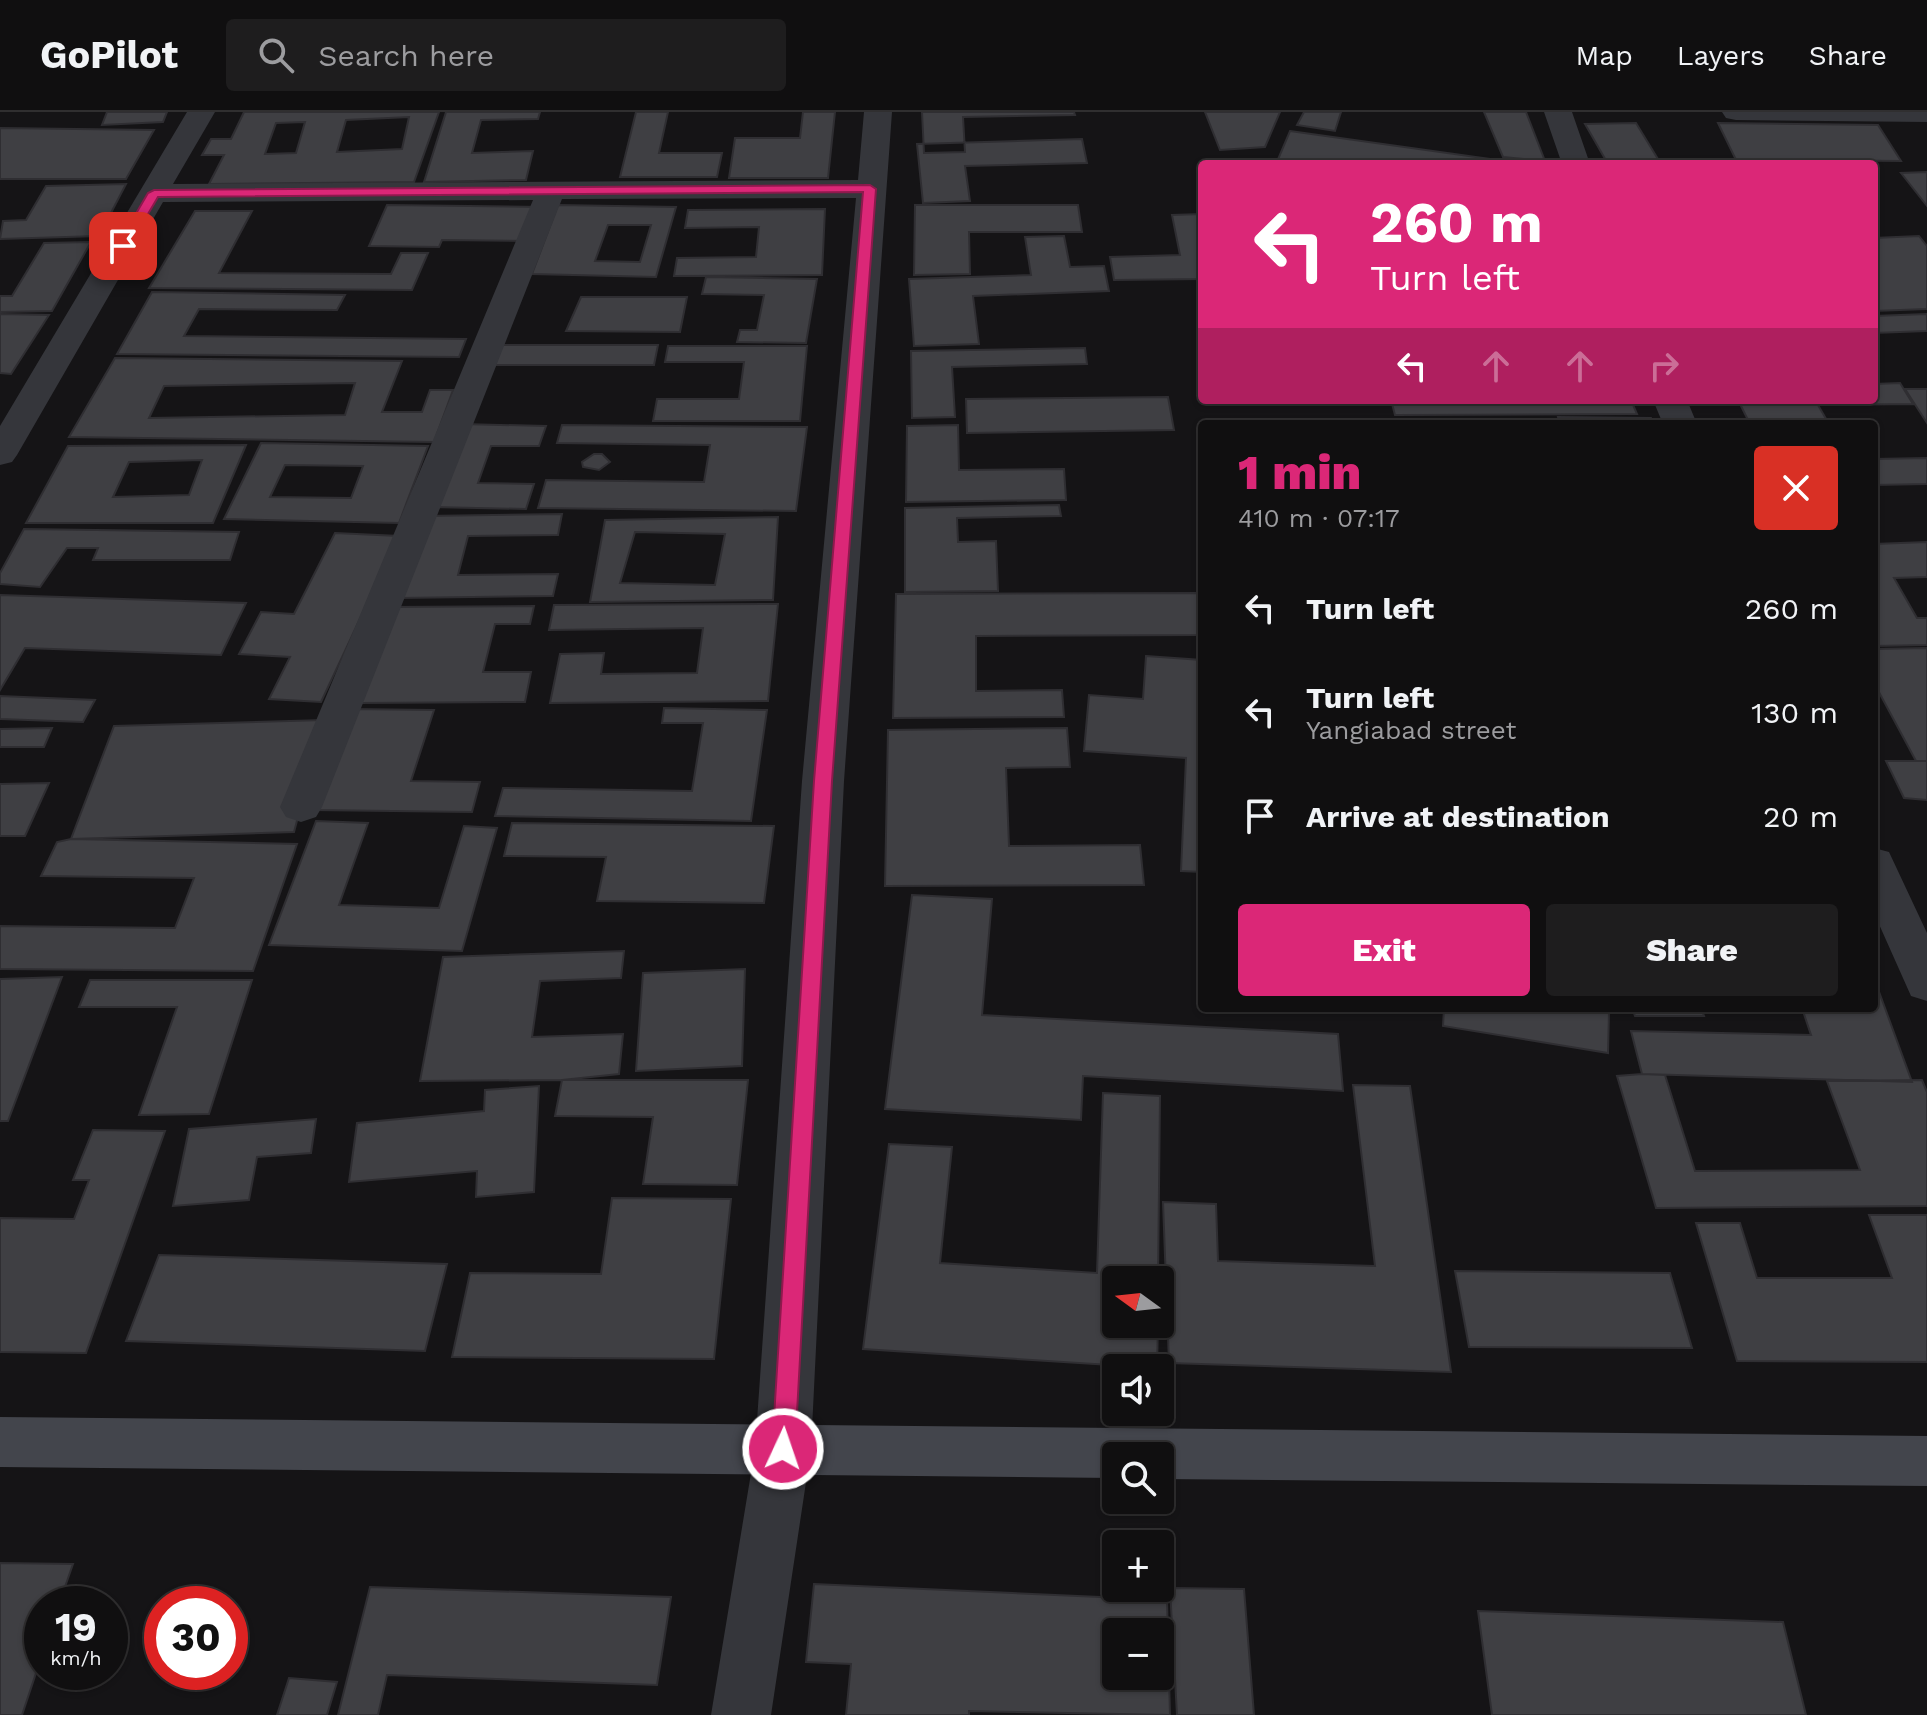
<!DOCTYPE html>
<html lang="en">
<head>
<meta charset="utf-8">
<style>
	:root { --surface:#100f10; --page:#1e1d1e; --text:#f1f3f6; --muted:#9c9c9f; --line:#302f30; --accent:#db2777 }
	body { margin:0; font-family:"Work Sans",sans-serif; background:var(--page); color:var(--text); height:100vh; display:flex; flex-direction:column; font-size:30px; white-space:nowrap }
	* { box-sizing:border-box; margin:0 }
	p { font-size:26px; color:var(--muted) }
	.icon { flex:none; width:44px; height:44px; fill:none; stroke:currentColor; stroke-width:2; stroke-linecap:round; stroke-linejoin:round }
	.map { position:relative; flex:1; overflow:hidden }
	.panel { position:absolute; left:1198px; top:308px; width:680px; height:592px; display:flex; flex-direction:column; background:var(--surface); border-radius:8px; box-shadow:0 2px 6px #0004,0 0 0 2px var(--line) }
	.panel>* { flex:none }
	.top-card { position:absolute; left:1198px; top:48px; width:680px; height:244px; border-radius:8px; box-shadow:0 2px 6px #0004,0 0 0 2px var(--line); background:#db2777; color:#fff; overflow:hidden }
	.needle { width:52px; rotate:285deg }
	.fabs { position:absolute; left:1102px; top:1154px; display:grid; gap:16px }
	.fabs a { display:grid; place-items:center; width:72px; height:72px; border-radius:8px; background:var(--surface); box-shadow:0 2px 6px #0004,0 0 0 2px var(--line); font-size:40px }
	.speed { position:absolute; left:24px; top:1474px; display:flex; gap:16px; font-size:40px; font-weight:700; text-align:center }
	.speed>* { display:grid; place-content:center; width:104px; height:104px; border-radius:50%; background:var(--surface); box-shadow:0 2px 6px #0004,0 0 0 2px var(--line); line-height:1 }
	.speed small { font-size:20px; font-weight:400 }
	.speed .limit { border:12px solid #d22; background:#fff; color:#111 }
	.pin { position:absolute; display:grid; place-items:center; width:68px; height:68px; color:#fff; margin:-34px; border-radius:16px; box-shadow:0 4px 12px #0006 }
	.me { position:absolute; width:88px; margin:-44px; rotate:3deg; stroke-linejoin:round; filter:drop-shadow(0 0 6px #0008) }
	.turn { display:flex; align-items:center; gap:28px; height:168px; padding:0 40px; font-size:36px }
	.turn .icon { width:104px; height:104px; stroke-width:2.5 }
	.turn b { display:block; font-size:56px; line-height:68px }
	.lanes { display:flex; align-items:center; height:76px; padding:0 40px; background:#0003; justify-content:center; gap:40px; direction:ltr }
	.lanes .off { opacity:.35 }
	.round { display:grid; place-items:center; flex:none; width:84px; height:84px; border-radius:8px; background:var(--page) }
	.overview { display:flex; align-items:center; justify-content:space-between; height:136px; padding:0 40px }
	h1 { font-size:48px; font-weight:800; line-height:60px; color:var(--accent) }
	.button { display:flex; gap:16px; margin-top:auto; padding:16px 40px }
	.button a { flex:1; height:92px; border-radius:8px; background:var(--accent); color:#fff; font-size:32px; font-weight:800; line-height:92px; text-align:center }
	.button a+a { background:var(--page); color:var(--text) }
	ul { padding:0; list-style:none }
	li { display:flex; align-items:center; gap:24px; height:104px; padding:0 40px }
	li div { flex:1 }
	li b { display:block; font-size:30px }
	li em { font-style:normal }
	header { display:flex; align-items:center; gap:48px; box-sizing:border-box; height:112px; padding:0 40px; background:var(--surface); border-bottom:2px solid var(--line) }
	header strong { font-size:38px }
	nav { display:flex; gap:44px; margin-inline-start:auto; font-size:28px }
	.search { width:560px; height:72px; background:var(--page); display:flex; align-items:center; gap:20px; box-sizing:border-box; padding:0 28px; border-radius:8px; color:var(--muted); font-size:30px }
	.map>svg:first-child { display:block }
	.building { fill:#3f3f43; stroke:#2f2e32; stroke-width:2; fill-rule:evenodd }
	.lines { fill:none; stroke-linecap:round; stroke-linejoin:round }
	.street { fill:#35363b; fill-rule:evenodd }
	.secondary { fill:#43454c; fill-rule:evenodd }
	.route { fill:#db2777; stroke:#8e194d; stroke-width:2 }
</style>
</head>
<body>
<header>
<strong>GoPilot</strong>
<div class="search"><svg class="icon" aria-label="search" viewBox="0 0 24 24"><circle cx="10" cy="10" r="6"/><path d="M15 15l6 6"/></svg>Search here</div>
<nav><a>Map</a><a>Layers</a><a>Share</a></nav>
</header>
<div class="map">
<svg width="1927" height="1603" viewBox="0 0 1927 1603">
	<rect width="100%" height="100%" fill="#151416"/>
	<!-- building -->
	<path class="building" d="M107,0H167L163,10L102,13Z
		M244,0H439L414,70L209,72L224,43H202L211,27H231ZM409,5L402,37L337,40L346,8ZM305,10L296,41L265,42L276,11Z
		M446,0H540L538,7L481,8L472,41L533,39L526,68L424,70Z
		M636,0H668L659,41H722L717,65H620Z
		M803,0H835L828,66H729L735,26H800Z
		M922,0H1074L1075,3L963,5L965,40L924,41Z
		M1205,0H1280L1265,35L1220,38Z
		M1304,0H1341L1335,19L1297,13Z
		M1484,0H1526L1545,49L1503,45Z
		M1636,11L1661,52H1608L1585,12Z
		M1718,11L1878,13L1901,49L1803,48L1806,52H1738Z
		M0,16L154,18L126,67H0Z
		M1290,19L1526,52H1276Z
		M1082,27L1087,51L965,54L970,89L923,91L917,32Z
		M1927,60V94L1901,61Z
		M126,72L99,124L0,127L3,109L26,108L46,74Z
		M387,93L541,95L529,129L442,128L439,135L369,134Z
		M558,93L676,95L656,165L532,162ZM608,113H651L640,150L595,149Z
		M915,93H1078L1082,120H969L970,162L914,163Z
		M825,97L822,163L674,164L677,146L756,145L759,115L685,116L688,98Z
		M195,99H252L219,161L391,162L401,141H428L412,178L149,176Z
		M1202,102V167L1114,168L1110,145L1180,143L1172,103Z
		M1064,124L1070,155L1104,154L1109,179L973,184L979,232L914,234L909,167L1031,163L1025,125Z
		M1919,124L1927,134V197L1874,199V126Z
		M91,130L52,199L0,200V184H12L44,131Z
		M706,165L817,167L806,231L737,230L740,218H757L764,183L702,182Z
		M152,180L345,183L337,198L199,197L184,224L466,227L459,245L117,242Z
		M581,185H687L680,220L566,219Z
		M0,202L49,203L11,262L0,261Z
		M1927,202V219L1874,221V204Z
		M498,233H658L654,253H492Z
		M668,234H807L800,309H653L657,287H739L744,250H665Z
		M1085,236L1087,252L952,255L955,305L912,306L911,239Z
		M115,246L402,249L382,300H422L430,278H453L434,330L69,325ZM355,271L345,303L149,306L164,274Z
		M1900,271L1913,292L1818,293L1829,312H1750L1738,288H1874V272Z
		M1905,277H1927V311Z
		M1168,285L1174,318L967,321L966,287Z
		M1391,288H1631L1637,302L1395,303Z
		M1558,305L1651,306L1654,312H1560Z
		M462,312L546,314L539,334H491L478,371L534,372L526,397L432,395Z
		M562,313L807,315L796,399L538,396L546,368L704,370L710,333L557,331Z
		M958,313L959,358L1064,357L1066,388L906,390L907,314Z
		M261,331L428,334L399,411L224,407ZM285,353L363,354L351,386L270,385Z
		M246,333L213,411H26L68,334ZM202,348L189,383L113,385L129,350Z
		M594,342H602L610,350L599,358L583,355L582,350Z
		M1927,346V372L1874,373V347Z
		M1059,393L1061,404L957,406L958,430L996,429L998,479L905,480V396Z
		M562,402L558,423L468,424L458,463L558,462L553,484L398,486L423,404Z
		M778,405L773,488L590,490L605,408ZM635,420L725,422L715,473L620,471Z
		M24,417L239,420L230,448H93L98,436H67L40,475L0,472V461Z
		M335,421L399,424L321,590L269,587L290,545L239,542L261,500L294,502Z
		M1927,430V465L1894,466L1917,506H1927V533L1874,534V432Z
		M1202,481V523L976,524V579L1062,578L1064,605L893,606L896,482Z
		M0,483L246,491L221,543L25,536L0,578Z
		M778,492L768,589L550,591L560,542L604,541L601,562L697,561L703,516L549,518L554,493Z
		M534,494L530,512H495L483,560H531L525,590L361,591L390,495Z
		M1927,536V649H1916L1874,571V537Z
		M1146,544L1202,548V760L1181,759L1186,646L1084,639L1089,583L1143,587Z
		M0,584L95,588L83,610L0,607Z
		M664,596L767,598L751,709L495,704L503,676L692,679L703,611H662Z
		M349,597L434,598L411,669L480,670L472,700L313,698Z
		M324,608L294,720L71,727L114,614Z
		M52,616L44,635H0V617Z
		M1067,616L1070,655L1006,656L1009,734L1140,733L1144,773L885,774L888,618Z
		M1886,649H1927V688L1904,686Z
		M49,671L25,724H0V672Z
		M316,709L368,711L339,793L439,796L464,714L497,716L462,839L269,833Z
		M512,711L774,714L764,791L597,789L606,745L504,744Z
		M71,727L297,732L253,859L0,857V814L175,816L194,766L41,764L57,730Z
		M912,783L992,787L982,903L1338,922L1343,979L1083,964L1081,1008L885,997Z
		M624,839L621,866L540,869L532,925L623,922L619,962L562,968L420,969L443,845Z
		M745,857L742,954L636,959L643,861Z
		M62,865L8,1009H0V867Z
		M1874,866L1912,970L1642,962L1631,919L1811,923L1802,896H1874Z
		M90,868H252L209,1002L139,1003L177,895H79Z
		M1444,896H1584L1609,900L1608,941L1443,914Z
		M1632,896H1701L1704,904H1635Z
		M1642,962L1665,963L1695,1059L1860,1058L1827,969L1922,968L1927,980V1094L1656,1096L1617,964Z
		M562,968H748L737,1073L643,1072L653,1005L555,1004Z
		M1353,973L1410,974L1451,1260L1169,1251L1163,1090L1216,1092L1218,1149L1375,1154Z
		M539,974L534,1080L476,1085L477,1059L349,1070L357,1011L484,999L485,978Z
		M1103,981L1160,984L1158,1168H1116V1212H1158L1157,1256L863,1237L889,1032L952,1035L940,1151L1097,1161Z
		M316,1007L311,1041L257,1045L249,1088L173,1094L189,1017Z
		M93,1018L165,1019L86,1241L0,1240V1106L74,1107L89,1068H73Z
		M612,1086L731,1087L714,1247L452,1245L470,1161L601,1162Z
		M1869,1103H1927V1250L1737,1249L1696,1111H1740L1757,1166H1892Z
		M159,1143L447,1152L425,1239L126,1229Z
		M1455,1159L1670,1161L1692,1236L1469,1235Z
		M0,1451L73,1452L59,1492H42V1543L22,1603H0Z
		M814,1472L1167,1488L1170,1603L969,1599V1603H846L851,1552L806,1550ZM1116,1520H1160V1564H1116Z
		M370,1475L671,1485L657,1573L387,1563L378,1603H338Z
		M1170,1476L1244,1477L1254,1603H1177Z
		M1478,1499L1783,1510L1806,1603H1492Z
		M289,1566L337,1570L327,1603H277Z"/>
	<g class="lines">
		<!-- street -->
		<path class="street" d="M187,0H215L173,72L858,68L864,0H892L844,669L811,1337L771,1603H711L755,1337L802,669L856,86L562,87L322,695L316,705L301,710L286,705L280,695L533,88L163,90L17,343L12,350L0,353V314Z
			M1544,0H1572L1590,52H1562Z
			M1722,0H1927V10L1736,8L1726,6Z
			M1653,288H1687L1697,312H1663Z
			M1874,736L1889,740L1927,821V889L1911,884L1874,801Z"/>
		<!-- secondary -->
		<path class="secondary" d="M0,1305L1927,1324V1374L1160,1367V1344H1116V1366L0,1355Z"/>
	</g>
	<!-- route -->
	<path class="route" d="M870,73L876,77L832,669L795,1337L791,1344L783,1347L775,1344L772,1337L814,669L863,80L158,85L128,136L117,134L148,81L154,78Z"/>
</svg>
<div class="fabs">
<a><svg class="needle" viewBox="-14 -14 28 28"><path d="M0-13l5 13h-10z" fill="#e53935"/><path d="M0 13l5-13h-10z" fill="#9c9c9f"/></svg></a>
<a><svg class="icon" aria-label="sound" viewBox="0 0 24 24"><path d="M4 9h4l5-4v14l-5-4H4zM17 9q2 3 0 6"/></svg></a>
<a><svg class="icon" aria-label="search" viewBox="0 0 24 24"><circle cx="10" cy="10" r="6"/><path d="M15 15l6 6"/></svg></a>
<a>+</a>
<a>−</a>
</div>
<div class="speed"><div>19<small>km/h</small></div><div class="limit">30</div></div>
<div class="pin" style="left:123px;top:134px;background:#d93025"><svg class="icon" aria-label="arrive" viewBox="0 0 24 24"><path d="M6 21V4h12l-3 4 3 4H6"/></svg></div>
<svg class="me" style="left:783px;top:1337px" viewBox="-20 -20 40 40"><circle r="17" fill="#db2777" stroke="#fff" stroke-width="3"/><path d="M0-11L8 9 0 5-8 9z" fill="#fff"/></svg>
<div class="top-card">
<div class="turn"><svg class="icon" aria-label="left" viewBox="0 0 24 24"><path d="M17 20v-9H6M10 6l-5 5 5 5"/></svg><div><b>260 m</b>Turn left</div></div>
<div class="lanes"><svg class="icon" aria-label="left" viewBox="0 0 24 24"><path d="M17 20v-9H6M10 6l-5 5 5 5"/></svg><svg class="icon off" aria-label="ahead" viewBox="0 0 24 24"><path d="M12 20V5M6 11l6-6 6 6"/></svg><svg class="icon off" aria-label="ahead" viewBox="0 0 24 24"><path d="M12 20V5M6 11l6-6 6 6"/></svg><svg class="icon off" aria-label="right" viewBox="0 0 24 24"><path d="M7 20v-9h11M14 6l5 5-5 5"/></svg></div>
</div>
<section class="panel">
<div class="overview"><div><h1>1 min</h1><p>410 m · 07:17</p></div><a class="round" style="background:#d93025;color:#fff"><svg class="icon" aria-label="close" viewBox="0 0 24 24"><path d="M6 6l12 12M18 6L6 18"/></svg></a></div>
<ul>
<li><svg class="icon" aria-label="left" viewBox="0 0 24 24"><path d="M17 20v-9H6M10 6l-5 5 5 5"/></svg><div><b>Turn left</b></div><em>260 m</em></li>
<li><svg class="icon" aria-label="left" viewBox="0 0 24 24"><path d="M17 20v-9H6M10 6l-5 5 5 5"/></svg><div><b>Turn left</b><p>Yangiabad street</p></div><em>130 m</em></li>
<li><svg class="icon" aria-label="arrive" viewBox="0 0 24 24"><path d="M6 21V4h12l-3 4 3 4H6"/></svg><div><b>Arrive at destination</b></div><em>20 m</em></li>
</ul>
<div class="button"><a>Exit</a><a>Share</a></div>
</section>
</div>
</body>
</html>
